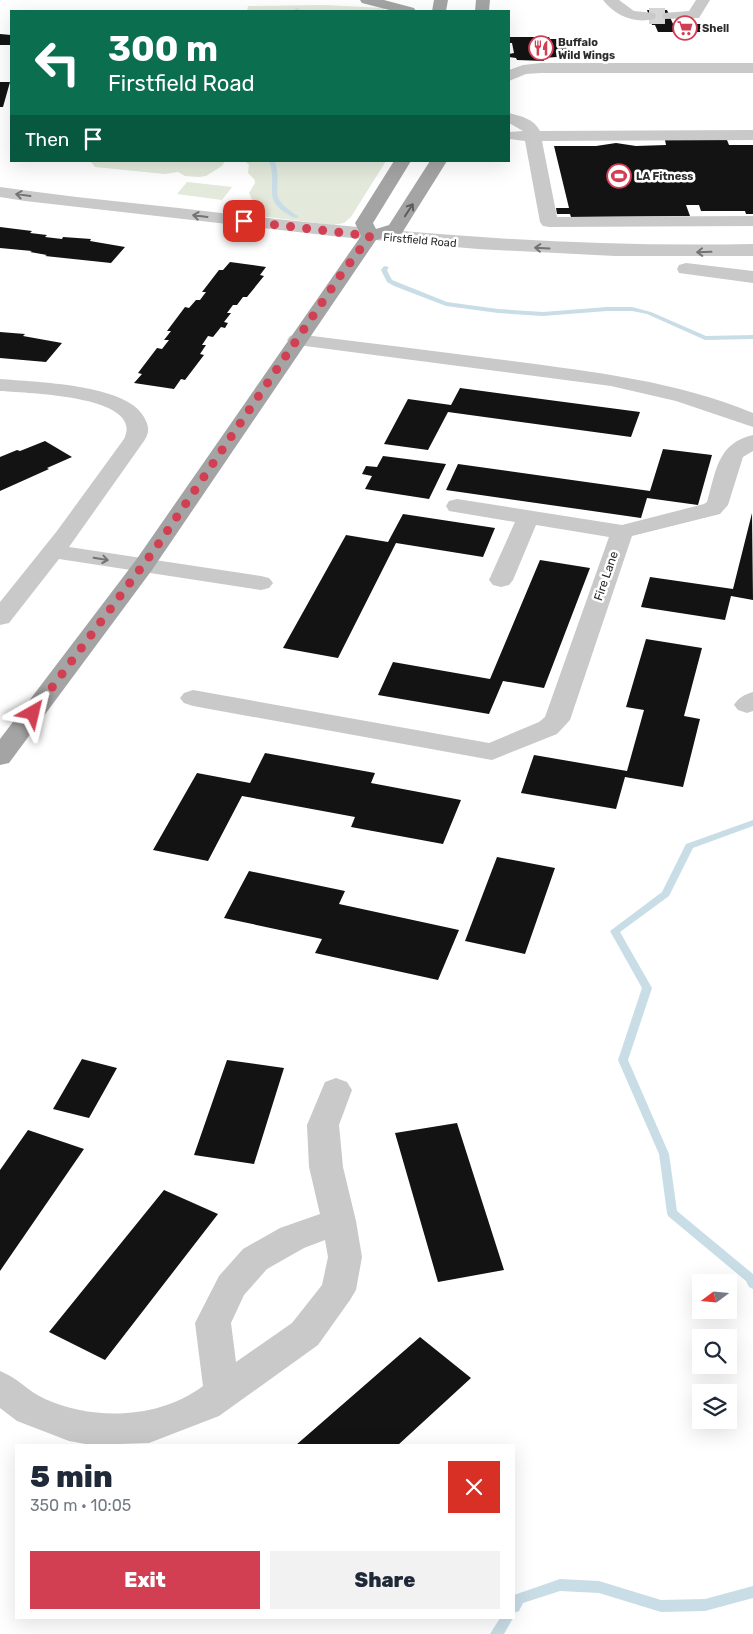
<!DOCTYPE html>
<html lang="en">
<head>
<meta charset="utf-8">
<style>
	:root { --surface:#fff; --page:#f2f2f3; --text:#1f2937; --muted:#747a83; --accent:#d23f53 }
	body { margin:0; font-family:Rubik,sans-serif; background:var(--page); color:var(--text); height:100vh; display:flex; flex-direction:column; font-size:19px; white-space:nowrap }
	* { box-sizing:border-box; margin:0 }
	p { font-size:16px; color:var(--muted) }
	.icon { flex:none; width:28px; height:28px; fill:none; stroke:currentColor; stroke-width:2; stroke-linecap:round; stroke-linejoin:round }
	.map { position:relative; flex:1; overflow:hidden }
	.sheet { position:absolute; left:15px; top:1444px; width:500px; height:175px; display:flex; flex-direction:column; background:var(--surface); border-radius:0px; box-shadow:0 5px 20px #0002 }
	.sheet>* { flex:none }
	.guide { position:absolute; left:10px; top:10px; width:500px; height:152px; border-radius:0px; box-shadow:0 5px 20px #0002; background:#0b6e4f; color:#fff; overflow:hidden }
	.needle { width:32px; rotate:254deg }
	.controls { position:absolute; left:692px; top:1274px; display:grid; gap:10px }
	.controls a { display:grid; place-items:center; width:45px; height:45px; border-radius:0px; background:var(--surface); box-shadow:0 5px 20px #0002; font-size:25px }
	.pin { position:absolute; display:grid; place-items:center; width:42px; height:42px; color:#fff; margin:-21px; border-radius:10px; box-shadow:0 2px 8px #0006 }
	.me { position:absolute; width:55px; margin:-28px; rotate:37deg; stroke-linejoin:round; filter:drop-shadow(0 0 4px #0008) }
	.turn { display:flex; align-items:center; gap:18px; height:105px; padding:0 15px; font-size:22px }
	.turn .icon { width:65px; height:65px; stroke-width:2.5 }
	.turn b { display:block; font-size:35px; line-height:42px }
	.then { display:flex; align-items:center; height:48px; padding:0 15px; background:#0003; gap:10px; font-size:19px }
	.round { display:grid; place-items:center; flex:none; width:52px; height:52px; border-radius:0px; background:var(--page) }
	.summary { display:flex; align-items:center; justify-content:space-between; height:85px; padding:0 15px }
	h1 { font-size:30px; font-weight:800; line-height:38px }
	.primary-button { display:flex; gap:10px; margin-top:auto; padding:10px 15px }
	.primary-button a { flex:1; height:58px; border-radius:0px; background:var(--accent); color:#fff; font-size:20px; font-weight:800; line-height:58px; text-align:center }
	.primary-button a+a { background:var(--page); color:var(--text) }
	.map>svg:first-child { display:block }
	.green { fill:#e3e9db }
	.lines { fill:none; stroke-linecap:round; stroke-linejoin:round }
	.stream { fill:#c9dde7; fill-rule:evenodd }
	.building { fill:#131313 }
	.minor-tunnel { stroke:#d5d5d5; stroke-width:16; stroke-dasharray:16 8; stroke-linecap:butt }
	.minor { fill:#c9c9c9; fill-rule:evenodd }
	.major { fill:#a4a4a4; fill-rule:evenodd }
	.oneway { stroke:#737373 }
	.oneway2 { stroke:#5c5c5c }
	.route { stroke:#d23f53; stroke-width:9; stroke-dasharray:0 16.2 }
	.labels { text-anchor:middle; stroke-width:5; stroke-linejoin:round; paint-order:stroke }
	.far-poi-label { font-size:11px; font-weight:bold; fill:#2c2c2c; stroke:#fff; text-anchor:start }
	.far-street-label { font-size:11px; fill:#2c2c2c; stroke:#fff }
	.street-label { font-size:12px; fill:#2c2c2c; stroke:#fff }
</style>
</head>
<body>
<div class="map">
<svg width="753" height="1634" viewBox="0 0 753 1634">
	<rect width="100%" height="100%" fill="#fff"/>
	<!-- green -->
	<path class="green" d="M324,5L385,8L384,10L389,11H247L248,6Z
		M90,161H225L222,166L206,176L199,177L185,176L178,172L165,174L95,167Z
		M245,161H386L351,217L344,223L333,225L260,216L249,193L255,183L254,179L248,173L249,165Z
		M187,182L232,187L222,200L177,194Z"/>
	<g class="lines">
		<!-- stream -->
		<path class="stream" d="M296,8L300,9L298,11H294Z
			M269,161H275C284,192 264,194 298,216V218C293,218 289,215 284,212C268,200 273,193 272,177C272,171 271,166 269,161Z
			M384,266L389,267L387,270L392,280L447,302L498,309L543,312L607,307H632L651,312L706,336L753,335V339L705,340L647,314L632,311H607L543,316L498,313L446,306L394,286L387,282L381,270Z
			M753,820V826L693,848L669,896L620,932L652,988L628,1060L669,1154L677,1211L753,1274V1289L749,1287L746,1281L668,1216L667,1213L659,1154L618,1060L642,988L610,931L662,892L686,844Z
			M560,1579L599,1581L661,1600L705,1599L753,1586V1598L705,1611L661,1612L599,1593L560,1591L523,1603L519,1611L514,1613V1595Z
			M500,1618H513L504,1634H490Z"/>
	</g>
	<!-- building -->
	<path class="building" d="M647,10H667L673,24H712L715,32H658L655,25H652Z
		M0,34L11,35V45H0Z
		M509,37H549L550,39H561L563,43H568L571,56L543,58L544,61L517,60L516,58L509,57V54L514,53L512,43H509Z
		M0,82H10L3,107H0Z
		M665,140H727L729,145H753V214H746L745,211H701L699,205H686L690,216L571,217L570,214H557L556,208H569L554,146H596L616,143L636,146L666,145Z
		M0,227L32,231L30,233L47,235L45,237L62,239L63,237L91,239L90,241L125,247L111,263L45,256L47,255L30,252L32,251L0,248Z
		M230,262L266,267L260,275L264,276L247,297H243L237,305H233L227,313H231L224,322L228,323L225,328L221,327L213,337L208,336L202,345H206L200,354L204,355L185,380L181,379L174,389L134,383L142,374L138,373L157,348L162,349L169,340H164L171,331H167L185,307L189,308L196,300H200L206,292H202L219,270H223Z
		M0,332L25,334L23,336L62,343L46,362L0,358Z
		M460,388L549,400L640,412L631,437L448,412L428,450L384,444L408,399L451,405Z
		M45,441L72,457L47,468L49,469L0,491V457L17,450L20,451Z
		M663,449L712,455L698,505L647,498L641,518L446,490L458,464L650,491Z
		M383,456L446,464L429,499L365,489L372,476L362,474L366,466L377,467Z
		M752,513L753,600L731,596L725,620L641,607L650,577L733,589Z
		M403,514L495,528L483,557L396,543L338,658L283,648L346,535L388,542Z
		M540,560L590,568L544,688L503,681L489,714L378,695L393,662L490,679Z
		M646,639L702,648L684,716L700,719L683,787L625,777L616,809L521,793L534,755L627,771L644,710L626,707Z
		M265,753L375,773L371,783L461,800L443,844L351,827L355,817L242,796L208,861L153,850L197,773L250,783Z
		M497,857L555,868L525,954L465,941Z
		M249,871L345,891L339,904L459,930L438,980L315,953L322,939L224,918Z
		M82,1059L117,1068L89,1118L53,1109Z
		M227,1060L284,1068L254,1164L194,1155Z
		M457,1123L504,1270L438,1282L395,1133Z
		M28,1130L84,1149L0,1271V1170Z
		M164,1190L218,1214L105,1360L49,1332Z
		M420,1337L471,1378L398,1445H296Z"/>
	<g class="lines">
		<!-- minor-tunnel -->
		<path class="minor-tunnel" d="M649,16H669"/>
		<!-- minor -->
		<path class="minor" d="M603,0H619L634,11L654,13L656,16L654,19C635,24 615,16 603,0Z
			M696,0H710L699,18L664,19L662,16L664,13L689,11Z
			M541,63H753V73H541L526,74L509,81V70L523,65Z
			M509,113C521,116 534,119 540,131L753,130V140L542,141L557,217L753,216V226L549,227L543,226L540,222L525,141L509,139V132L523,131L509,123Z
			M0,187C68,197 136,203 204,211C387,232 568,248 753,244V256H615L478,249L341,237L25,201L0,197Z
			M686,263L753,271V283L679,273L677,269L679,265Z
			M297,334C369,343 440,352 512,361C594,372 676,381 753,413V427L676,401L611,386L290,344L287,340L290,336Z
			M0,379C34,382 127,384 144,417C149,426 150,432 144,441L69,547L261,576L269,578L273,583L269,588L261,590L59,559L9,623L0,625V602L57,531L124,439C146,395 24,393 0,391Z
			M753,435V451L743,457L728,505L720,514L632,536L570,720L557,734L492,760L193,706L184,703L180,698L184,693L193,690L489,743L539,722L545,717L609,537L536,525L513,580L509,585L501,587L493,585L489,580L515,522L449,511L446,506L449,501L457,499L622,525L704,504L707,502C716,472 717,443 753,435Z
			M753,692V711L747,713L738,710L734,705C739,697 744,695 753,692Z
			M336,1078L347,1082L352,1090L339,1125L343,1167L356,1221L362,1257L356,1290L350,1300L318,1345L219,1416L149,1443L91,1445L69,1441L17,1421L0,1408V1371C18,1378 29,1392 45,1399C94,1421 159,1419 203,1386L195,1323L219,1276L243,1249L280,1228L320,1214L309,1167L307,1125L325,1082ZM325,1240L328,1257L322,1285L292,1323L236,1362L231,1323L244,1295L267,1269L304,1248Z"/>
		<!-- major -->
		<path class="major" d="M360,0H384L414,8L416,11H393L362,3Z
			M434,0H448L446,11H432Z
			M476,0H490L489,11H475Z
			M394,161H411L373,223L376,229L389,225L430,161H447L402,233L376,240L152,570L9,763L0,765V739L136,560L361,236L355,223Z"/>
	</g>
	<!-- one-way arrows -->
	<defs><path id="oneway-shaft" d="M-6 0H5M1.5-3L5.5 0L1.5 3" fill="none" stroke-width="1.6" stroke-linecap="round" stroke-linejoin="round" transform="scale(1.25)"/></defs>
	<g class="oneway">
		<use href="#oneway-shaft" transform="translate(23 195) rotate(-172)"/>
		<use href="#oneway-shaft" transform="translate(200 216) rotate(-173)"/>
		<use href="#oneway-shaft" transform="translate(542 248) rotate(-177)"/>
		<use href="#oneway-shaft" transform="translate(704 252) rotate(178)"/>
		<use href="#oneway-shaft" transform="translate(101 559) rotate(9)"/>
	</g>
	<use class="oneway2" href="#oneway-shaft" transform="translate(409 210) rotate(-57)"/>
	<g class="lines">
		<!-- route -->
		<path class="route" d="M33,713L155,549L340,276L370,236L244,221"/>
	</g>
	<!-- icons -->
	<defs>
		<g id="supermarket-ring" transform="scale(1.25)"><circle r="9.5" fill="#fff" stroke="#d23f53" stroke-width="1.5"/><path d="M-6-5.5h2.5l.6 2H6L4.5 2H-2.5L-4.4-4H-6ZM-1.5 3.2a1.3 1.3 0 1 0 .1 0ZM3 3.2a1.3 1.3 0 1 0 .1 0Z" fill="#d23f53"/></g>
		<g id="restaurant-ring" transform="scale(1.25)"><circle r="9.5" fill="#fff" stroke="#d23f53" stroke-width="1.5"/><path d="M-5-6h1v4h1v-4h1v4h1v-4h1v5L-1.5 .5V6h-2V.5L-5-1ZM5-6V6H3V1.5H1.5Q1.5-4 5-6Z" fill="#d23f53"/></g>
		<g id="stadium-ring" transform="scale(1.25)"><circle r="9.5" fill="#fff" stroke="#d23f53" stroke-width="1.5"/><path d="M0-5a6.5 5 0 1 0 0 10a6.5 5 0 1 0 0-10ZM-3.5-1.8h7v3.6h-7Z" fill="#d23f53"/></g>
	</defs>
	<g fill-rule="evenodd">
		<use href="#supermarket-ring" x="685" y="28"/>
		<use href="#restaurant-ring" x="541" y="48"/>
		<use href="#stadium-ring" x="619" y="176"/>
	</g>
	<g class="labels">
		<!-- far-poi labels -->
		<g class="far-poi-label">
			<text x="702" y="32">Shell</text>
			<text x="558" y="46">Buffalo<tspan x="558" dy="13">Wild Wings</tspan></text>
			<text x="636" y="180">LA Fitness</text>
		</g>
		<!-- far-street labels -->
		<g class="far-street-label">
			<text transform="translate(420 240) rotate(5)" y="4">Firstfield Road</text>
		</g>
		<!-- street labels -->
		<g class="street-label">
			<text transform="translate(606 576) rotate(-71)" y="4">Fire Lane</text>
		</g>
	</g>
</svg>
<div class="controls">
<a><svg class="needle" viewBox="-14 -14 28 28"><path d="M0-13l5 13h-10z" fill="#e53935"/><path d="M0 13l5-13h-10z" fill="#747a83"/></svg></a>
<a><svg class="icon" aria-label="search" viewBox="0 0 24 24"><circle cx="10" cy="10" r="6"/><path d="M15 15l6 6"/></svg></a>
<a><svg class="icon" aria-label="layers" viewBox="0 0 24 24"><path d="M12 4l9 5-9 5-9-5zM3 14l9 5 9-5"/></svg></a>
</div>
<div class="pin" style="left:244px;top:221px;background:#d93025"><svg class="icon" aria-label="arrive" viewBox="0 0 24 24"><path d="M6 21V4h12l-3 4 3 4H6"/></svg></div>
<svg class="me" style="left:33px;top:713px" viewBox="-20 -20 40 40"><path d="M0-17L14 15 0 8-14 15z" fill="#d23f53" stroke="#fff" stroke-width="4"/></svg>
<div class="guide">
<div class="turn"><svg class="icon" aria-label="left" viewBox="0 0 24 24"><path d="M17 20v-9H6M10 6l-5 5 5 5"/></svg><div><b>300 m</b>Firstfield Road</div></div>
<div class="then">Then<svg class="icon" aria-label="arrive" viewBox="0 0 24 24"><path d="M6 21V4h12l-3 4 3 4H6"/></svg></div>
</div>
<section class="sheet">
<div class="summary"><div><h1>5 min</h1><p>350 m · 10:05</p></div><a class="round" style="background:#d93025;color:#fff"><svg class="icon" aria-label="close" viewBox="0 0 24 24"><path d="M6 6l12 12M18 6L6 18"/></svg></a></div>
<div class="primary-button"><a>Exit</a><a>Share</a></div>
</section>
</div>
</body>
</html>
